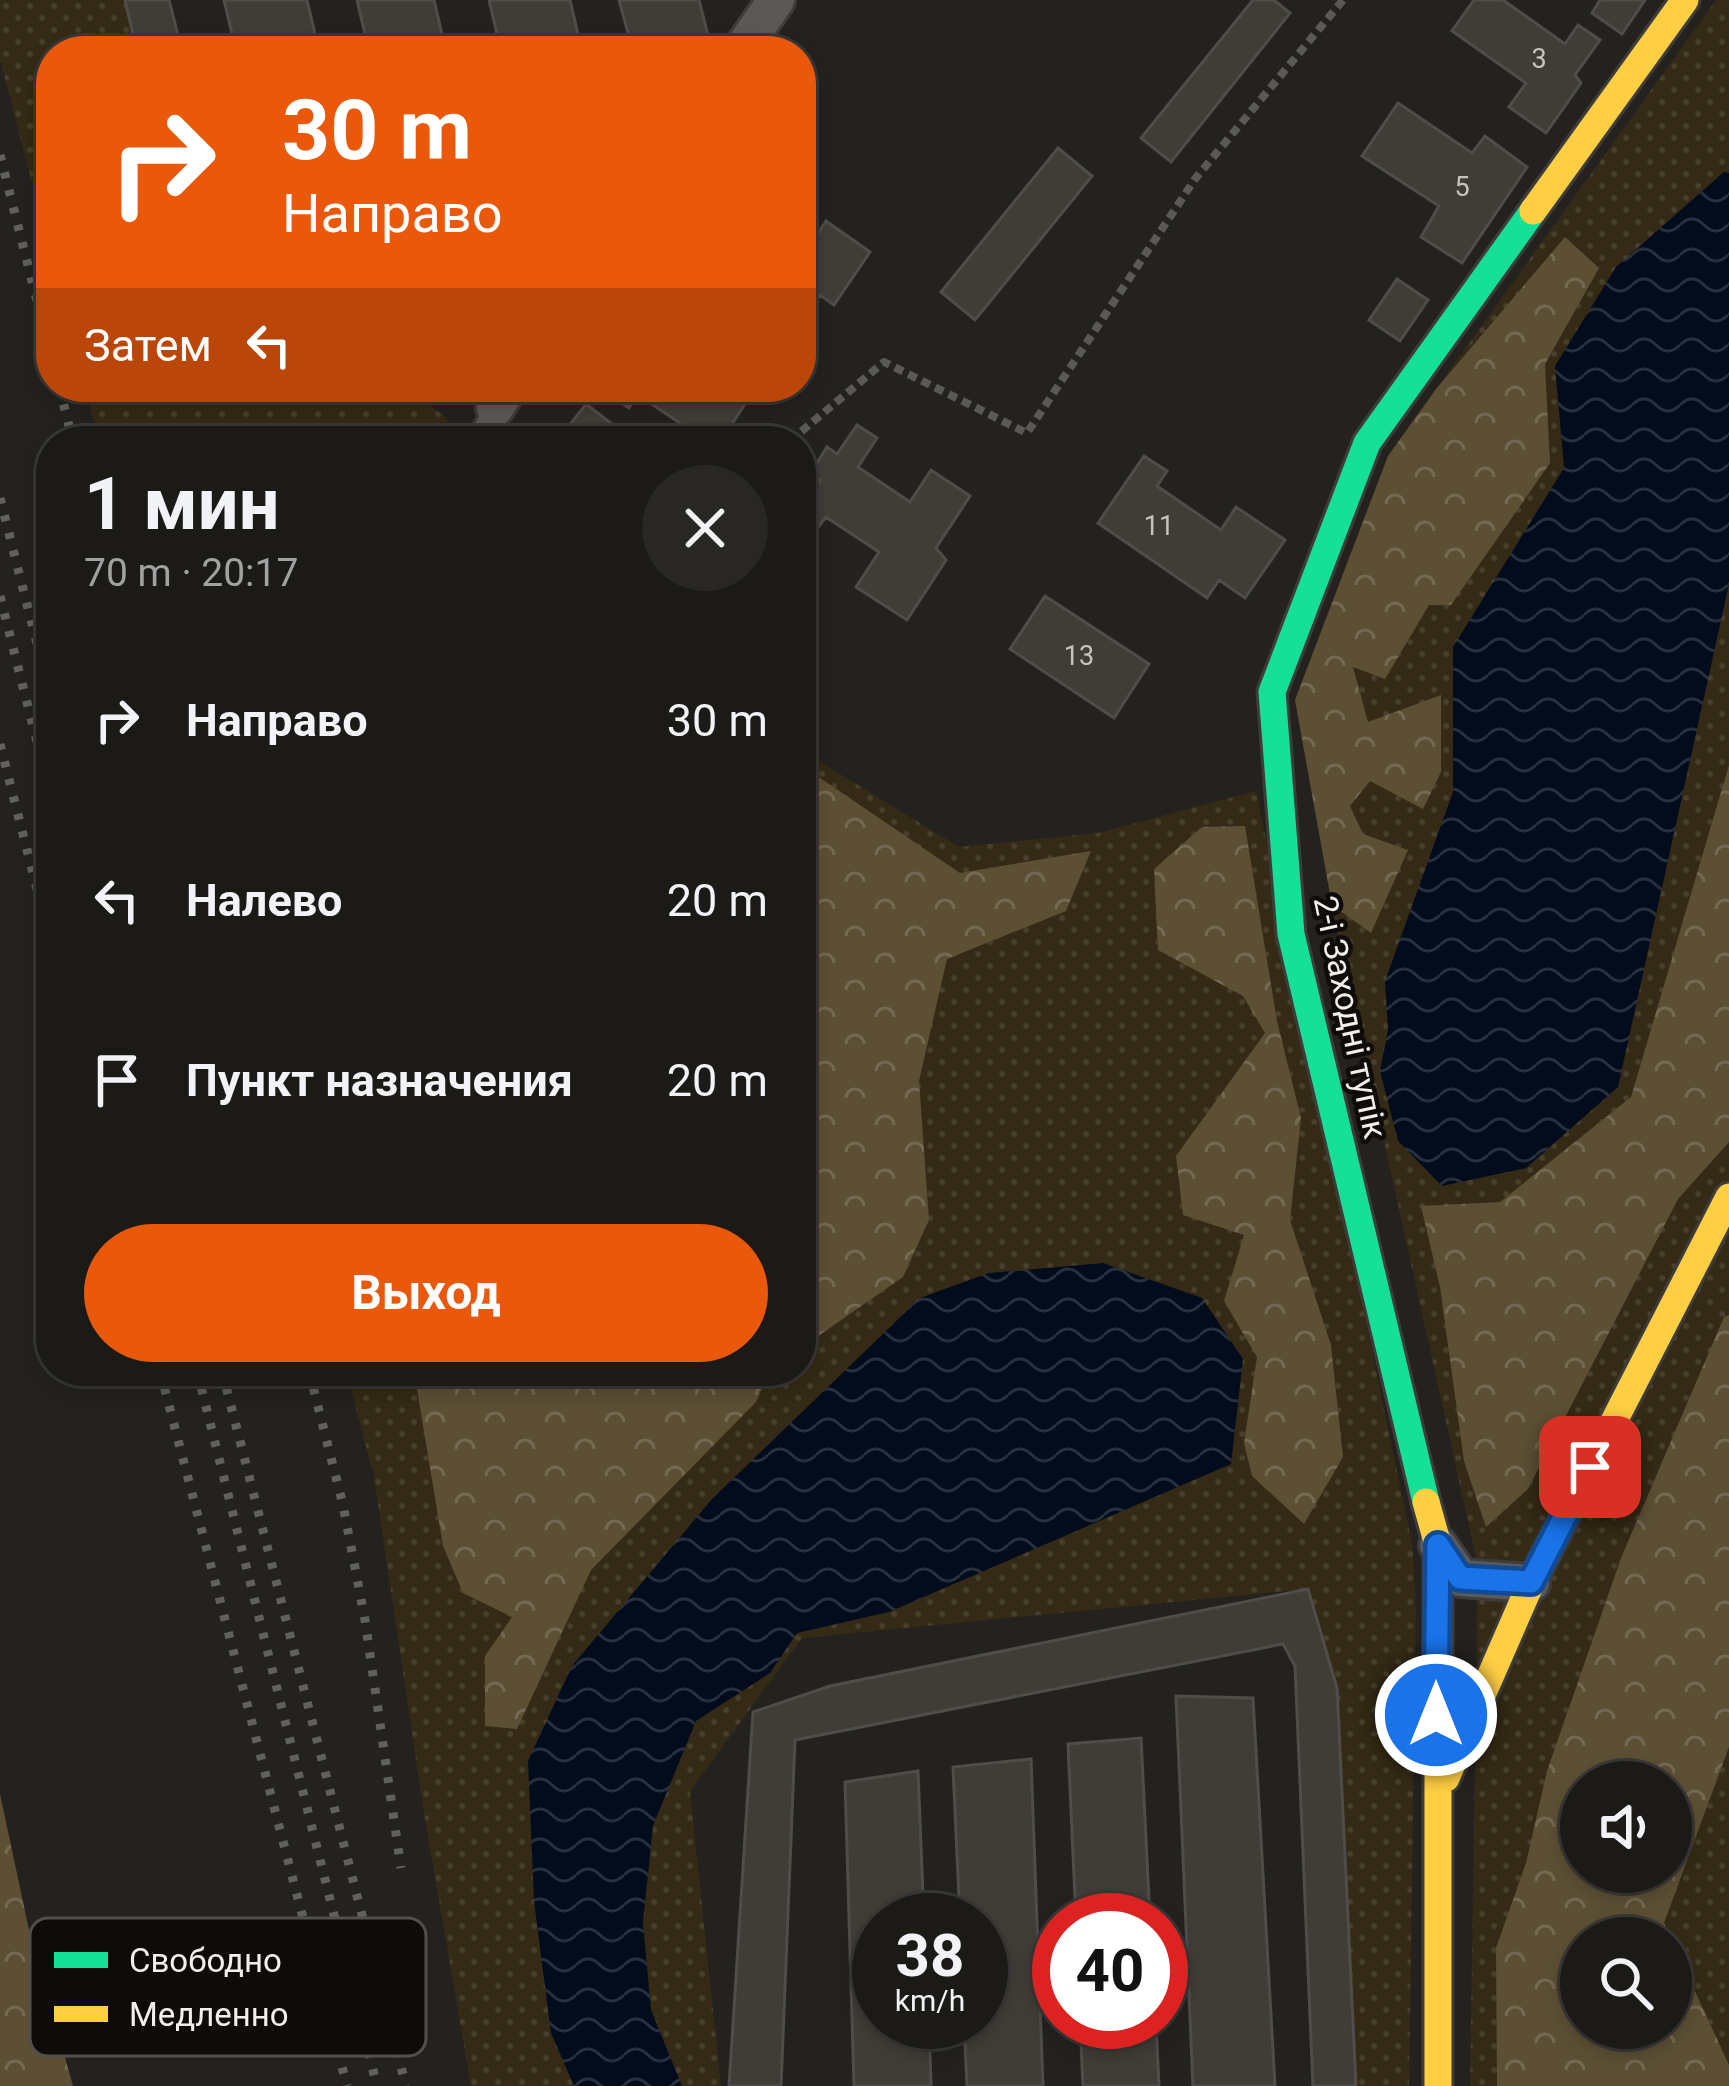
<!DOCTYPE html>
<html lang="ru">
<head>
<meta charset="utf-8">
<style>
	:root { --surface:#1b1a17; --page:#282724; --text:#f1f3f6; --muted:#a0a1a1; --line:#393836; --accent:#ea580c }
	body { margin:0; font-family:Roboto,sans-serif; background:var(--page); color:var(--text); height:100vh; display:flex; flex-direction:column; font-size:45px; white-space:nowrap }
	* { box-sizing:border-box; margin:0 }
	p { font-size:39px; color:var(--muted) }
	.icon { flex:none; width:66px; height:66px; fill:none; stroke:currentColor; stroke-width:2; stroke-linecap:round; stroke-linejoin:round }
	.map { position:relative; flex:1; overflow:hidden }
	.details { position:absolute; left:36px; top:426px; width:780px; height:960px; display:flex; flex-direction:column; background:var(--surface); border-radius:48px; box-shadow:0 6px 18px #0003,0 0 0 3px var(--line) }
	.details>* { flex:none }
	.banner { position:absolute; left:36px; top:36px; width:780px; height:366px; border-radius:48px; box-shadow:0 6px 18px #0003,0 0 0 3px var(--line); background:#ea580c; color:#fff; overflow:hidden }
	.controls { position:absolute; left:1560px; top:1761px; display:grid; gap:24px }
	.controls a { display:grid; place-items:center; width:132px; height:132px; border-radius:50%; background:var(--surface); box-shadow:0 6px 18px #0003,0 0 0 3px var(--line); font-size:60px }
	.speed { position:absolute; left:852px; top:1893px; display:flex; gap:24px; font-size:60px; font-weight:700; text-align:center }
	.speed>* { display:grid; place-content:center; width:156px; height:156px; border-radius:50%; background:var(--surface); box-shadow:0 6px 18px #0003,0 0 0 3px var(--line); line-height:1 }
	.speed small { font-size:30px; font-weight:400 }
	.speed .limit { border:18px solid #d22; background:#fff; color:#111 }
	.pin { position:absolute; display:grid; place-items:center; width:102px; height:102px; color:#fff; margin:-51px; border-radius:24px; box-shadow:0 6px 18px #0006 }
	.me { position:absolute; width:132px; margin:-66px; rotate:0deg; stroke-linejoin:round; filter:drop-shadow(0 0 9px #0008) }
	.turn { display:flex; align-items:center; gap:42px; height:252px; padding:0 48px; font-size:54px }
	.turn .icon { width:156px; height:156px; stroke-width:2.5 }
	.turn b { display:block; font-size:84px; line-height:102px }
	.then { display:flex; align-items:center; height:114px; padding:0 48px; background:#0003; gap:24px; font-size:45px }
	.round { display:grid; place-items:center; flex:none; width:126px; height:126px; border-radius:63px; background:var(--page) }
	.headline { display:flex; align-items:center; justify-content:space-between; height:204px; padding:0 48px }
	h1 { font-size:72px; font-weight:700; line-height:90px }
	.action { display:flex; gap:24px; margin-top:auto; padding:24px 48px }
	.action a { flex:1; height:138px; border-radius:72px; background:var(--accent); color:#fff; font-size:48px; font-weight:700; line-height:138px; text-align:center }
	ul { padding:0; list-style:none }
	li { display:flex; align-items:center; gap:36px; height:180px; padding:0 48px }
	li div { flex:1 }
	li b { display:block; font-size:45px }
	li em { font-style:normal }
	.map>svg:first-child { display:block }
	.grass { fill:url(#grass-dots); fill-rule:evenodd }
	.forest { fill:url(#forest-crowns); fill-rule:evenodd }
	.water { fill:url(#water-waves) }
	.building { fill:#403c36; stroke:#4e4d4a; stroke-width:3 }
	.lines { fill:none; stroke-linecap:round; stroke-linejoin:round }
	.lane-casing { stroke:#3e3c3a; stroke-width:24 }
	.street-casing { stroke:#3e3c3a; stroke-width:42 }
	.fast-casing { stroke:#3e3c3a; stroke-width:33 }
	.slow-casing { stroke:#3e3c3a; stroke-width:33 }
	.path { stroke:#5a5956; stroke-width:8; stroke-dasharray:9 6; stroke-linecap:butt }
	.lane { stroke:#5b5957; stroke-width:18 }
	.street { stroke:#5b5957; stroke-width:36 }
	.fast { stroke:#16e098; stroke-width:27 }
	.slow { stroke:#ffcf43; stroke-width:27 }
	.rail { stroke:#61605e; stroke-width:9; stroke-dasharray:6 12; stroke-linecap:butt }
	.route-casing { stroke:#114b97; stroke-width:30 }
	.route { stroke:#1a73e8; stroke-width:21 }
	.labels { text-anchor:middle; stroke-width:9; stroke-linejoin:round; paint-order:stroke }
	.number-label { font-size:27px; fill:#c6c3be }
	.street-label { font-size:33px; fill:#f2f0eb; stroke:#0e0c0a }
	.key { fill:#0e0c0a; stroke:#52504e; stroke-width:3 }
	.key-label { font-size:33px; fill:#f2f0eb }
</style>
</head>
<body>
<div class="map">
<svg width="1729" height="2086" viewBox="0 0 1729 2086">
	<defs>
		<pattern id="grass-dots" width="8" height="8" patternUnits="userSpaceOnUse" patternTransform="scale(3)"><rect width="8" height="8" fill="#342a15"/><path d="M2 2h.1M6 6h.1" fill="none" stroke="#483f2c" stroke-width="1.8" stroke-linecap="round"/></pattern>
		<pattern id="forest-crowns" width="20" height="18" patternUnits="userSpaceOnUse" patternTransform="scale(3)"><rect width="20" height="18" fill="#5c4f34"/><path d="M2 6a3 3 0 1 1 6 0M12 15a3 3 0 1 1 6 0" fill="none" stroke="#746952"/></pattern>
		<pattern id="water-waves" width="16" height="10" patternUnits="userSpaceOnUse" patternTransform="scale(3)"><rect width="16" height="10" fill="#030c1c"/><path d="M0 5q4-4 8 0t8 0" fill="none" stroke="#28303d"/></pattern>
	</defs>
	<rect width="100%" height="100%" fill="#24221f"/>
	<!-- grass -->
	<path class="grass" d="M0,0H125L137,51H51V257L0,59Z
		M1716,0H1729V2086H1470L1478,1567L1332,905L1295,700L1388,456ZM1581,1782H1671V1872H1581ZM1581,1938H1671V2028H1581Z
		M85,387H405L447,418V441H99Z
		M801,750L959,847L1098,833L1256,791L1413,1549L1416,1612L1409,2086H1356L1337,1688L1307,1589L802,1638L690,1791L721,2086H471L424,1813L374,1477L346,1371H801Z"/>
	<!-- forest -->
	<path class="forest" d="M1565,237L1599,268L1545,364L1550,463L1451,605H1429L1385,679L1353,667L1368,722L1441,695V772L1423,809L1370,781L1350,806L1363,834L1408,850L1371,933L1332,905L1295,700L1388,456L1436,389Z
		M801,765L960,873L1091,851L1066,911L947,959L919,1081L929,1220L903,1277L801,1348Z
		M1729,765V1142L1678,1199L1528,1489L1486,1527L1464,1461L1440,1287L1421,1206L1500,1202L1631,1097Z
		M1245,826L1277,1021L1301,1118L1290,1220L1331,1345L1343,1457L1304,1524L1252,1476L1244,1443L1257,1357L1224,1301L1244,1235L1183,1215L1176,1156L1265,1033L1243,996L1158,950L1154,869L1202,827Z
		M1729,1315V1747L1664,1923L1671,1938H1581V2028H1671V1939L1729,2065V2086H1497L1496,1948L1526,1863L1547,1771L1621,1558L1724,1317ZM1671,1782V1872H1581V1782Z
		M414,1371H770L756,1402L591,1570L517,1729L485,1726V1656L512,1617L463,1593L443,1546Z
		M0,1794L29,1930L73,2086H0Z"/>
	<!-- water -->
	<path class="water" d="M1724,172L1729,173V584L1618,1087L1526,1168L1442,1186L1398,1141L1380,1071L1388,1030L1385,981L1453,792V647L1564,468L1555,366L1616,267Z
		M1103,1263L1202,1298L1243,1359L1231,1464L889,1612L797,1633L770,1673L696,1721L653,1826L643,1922L651,2010L682,2086H574L551,2033L534,1901L528,1761L572,1666L712,1499L920,1298L989,1273Z"/>
	<!-- building -->
	<path class="building" d="M125,0H169L182,51H137Z
		M224,0H307L319,51H236Z
		M357,0H434L446,51H369Z
		M489,0H570L582,51H501Z
		M619,0H699L712,51H633Z
		M1253,0H1274L1290,13L1171,162L1141,138Z
		M1474,0H1503L1565,44L1578,25L1600,40L1575,75L1581,83L1546,133L1509,107L1526,83L1452,31Z
		M1600,0H1645L1622,34L1592,13Z
		M1398,103L1472,153L1485,136L1527,167L1462,263L1421,237L1439,206L1362,156Z
		M1058,148L1092,176L975,320L941,292Z
		M826,221L870,252L834,305L820,295L801,323V235L812,243Z
		M1397,279L1428,300L1400,341L1369,320Z
		M597,387H756L721,441H680L689,429L638,395L629,408Z
		M586,404L634,441H557Z
		M857,425L877,438L858,467L910,502L931,470L970,496L936,548L946,560L907,620L856,587L879,552L826,517L819,526L801,514L821,480L811,473L827,447L837,454Z
		M1144,456L1167,471L1157,486L1221,530L1236,507L1285,540L1245,598L1219,580L1207,598L1098,523Z
		M1045,596L1149,664L1114,718L1010,649Z
		M1308,1589L1337,1688L1356,2086H1313L1295,1666L1283,1644L795,1740L781,2086H729L753,1712L830,1686Z
		M1176,1696L1253,1698L1275,2086H1193Z
		M1141,1738L1150,1920H1076L1068,1744Z
		M1031,1759L1043,2086H967L964,2022H981V1920H960L953,1767Z
		M918,1771L924,1920H879V2022H929L931,2086H854L845,1782Z
		M1080,2022H1156L1159,2086H1083Z"/>
	<g class="lines">
		<!-- lane casing -->
		<g class="lane-casing">
			<path id="lane" d="M475,441L495,408"/>
		</g>
		<!-- street casing -->
		<g class="street-casing">
			<path id="street" d="M741,51L776,0
				M495,408L509,387
				M1438,1545L1461,1578L1531,1583"/>
		</g>
		<!-- fast casing -->
		<g class="fast-casing">
			<path id="fast" d="M1426,1502L1291,934L1272,692L1367,443L1533,211"/>
		</g>
		<!-- slow casing -->
		<g class="slow-casing">
			<path id="slow" d="M1533,211L1685,0
				M1426,1502L1438,1545V2086
				M1446,1778L1531,1583L1729,1197"/>
		</g>
		<!-- path -->
		<path class="path" d="M790,441L884,362L1027,433L1195,179L1343,0"/>
		<!-- lane -->
		<use href="#lane" class="lane"/>
		<!-- street -->
		<use href="#street" class="street"/>
		<!-- fast -->
		<use href="#fast" class="fast"/>
		<!-- slow -->
		<use href="#slow" class="slow"/>
		<!-- rail -->
		<path class="rail" d="M0,155L51,356
			M59,387L73,441
			M0,498L51,699
			M0,596L51,797
			M0,744L51,944
			M160,1371L347,2086
			M197,1371L377,2086
			M222,1371L406,2086
			M309,1371L343,1505L365,1620L401,1868"/>
	</g>
	<g class="lines">
		<!-- route casing -->
		<g class="route-casing">
			<path id="route" d="M1436,1715L1438,1545L1460,1578L1531,1582L1590,1467"/>
		</g>
		<!-- route -->
		<use href="#route" class="route"/>
	</g>
	<g class="labels">
		<!-- number labels -->
		<g class="number-label">
			<text x="1539" y="68">3</text>
			<text x="1462" y="196">5</text>
			<text x="1159" y="535">11</text>
			<text x="1079" y="665">13</text>
		</g>
		<!-- street labels -->
		<g class="street-label">
			<text transform="translate(1351 1017) rotate(78)" y="12">2-і Заходні тупік</text>
		</g>
	</g>
	<!-- legend -->
	<rect x="30" y="1918" width="396" height="138" rx="18" class="key"/>
	<rect x="54" y="1952" width="54" height="16" fill="#16e098"/>
	<rect x="54" y="2006" width="54" height="16" fill="#ffcf43"/>
	<g class="key-label">
		<text x="129" y="1972">Свободно</text>
		<text x="129" y="2026">Медленно</text>
	</g>
</svg>
<div class="controls">
<a><svg class="icon" aria-label="sound" viewBox="0 0 24 24"><path d="M4 9h4l5-4v14l-5-4H4zM17 9q2 3 0 6"/></svg></a>
<a><svg class="icon" aria-label="search" viewBox="0 0 24 24"><circle cx="10" cy="10" r="6"/><path d="M15 15l6 6"/></svg></a>
</div>
<div class="speed"><div>38<small>km/h</small></div><div class="limit">40</div></div>
<div class="pin" style="left:1590px;top:1467px;background:#d93025"><svg class="icon" aria-label="arrive" viewBox="0 0 24 24"><path d="M6 21V4h12l-3 4 3 4H6"/></svg></div>
<svg class="me" style="left:1436px;top:1715px" viewBox="-20 -20 40 40"><circle r="17" fill="#1a73e8" stroke="#fff" stroke-width="3"/><path d="M0-11L8 9 0 5-8 9z" fill="#fff"/></svg>
<div class="banner">
<div class="turn"><svg class="icon" aria-label="right" viewBox="0 0 24 24"><path d="M7 20v-9h11M14 6l5 5-5 5"/></svg><div><b>30 m</b>Направо</div></div>
<div class="then">Затем<svg class="icon" aria-label="left" viewBox="0 0 24 24"><path d="M17 20v-9H6M10 6l-5 5 5 5"/></svg></div>
</div>
<section class="details">
<div class="headline"><div><h1>1 мин</h1><p>70 m · 20:17</p></div><a class="round"><svg class="icon" aria-label="close" viewBox="0 0 24 24"><path d="M6 6l12 12M18 6L6 18"/></svg></a></div>
<ul>
<li><svg class="icon" aria-label="right" viewBox="0 0 24 24"><path d="M7 20v-9h11M14 6l5 5-5 5"/></svg><div><b>Направо</b></div><em>30 m</em></li>
<li><svg class="icon" aria-label="left" viewBox="0 0 24 24"><path d="M17 20v-9H6M10 6l-5 5 5 5"/></svg><div><b>Налево</b></div><em>20 m</em></li>
<li><svg class="icon" aria-label="arrive" viewBox="0 0 24 24"><path d="M6 21V4h12l-3 4 3 4H6"/></svg><div><b>Пункт назначения</b></div><em>20 m</em></li>
</ul>
<div class="action"><a>Выход</a></div>
</section>
</div>
</body>
</html>
